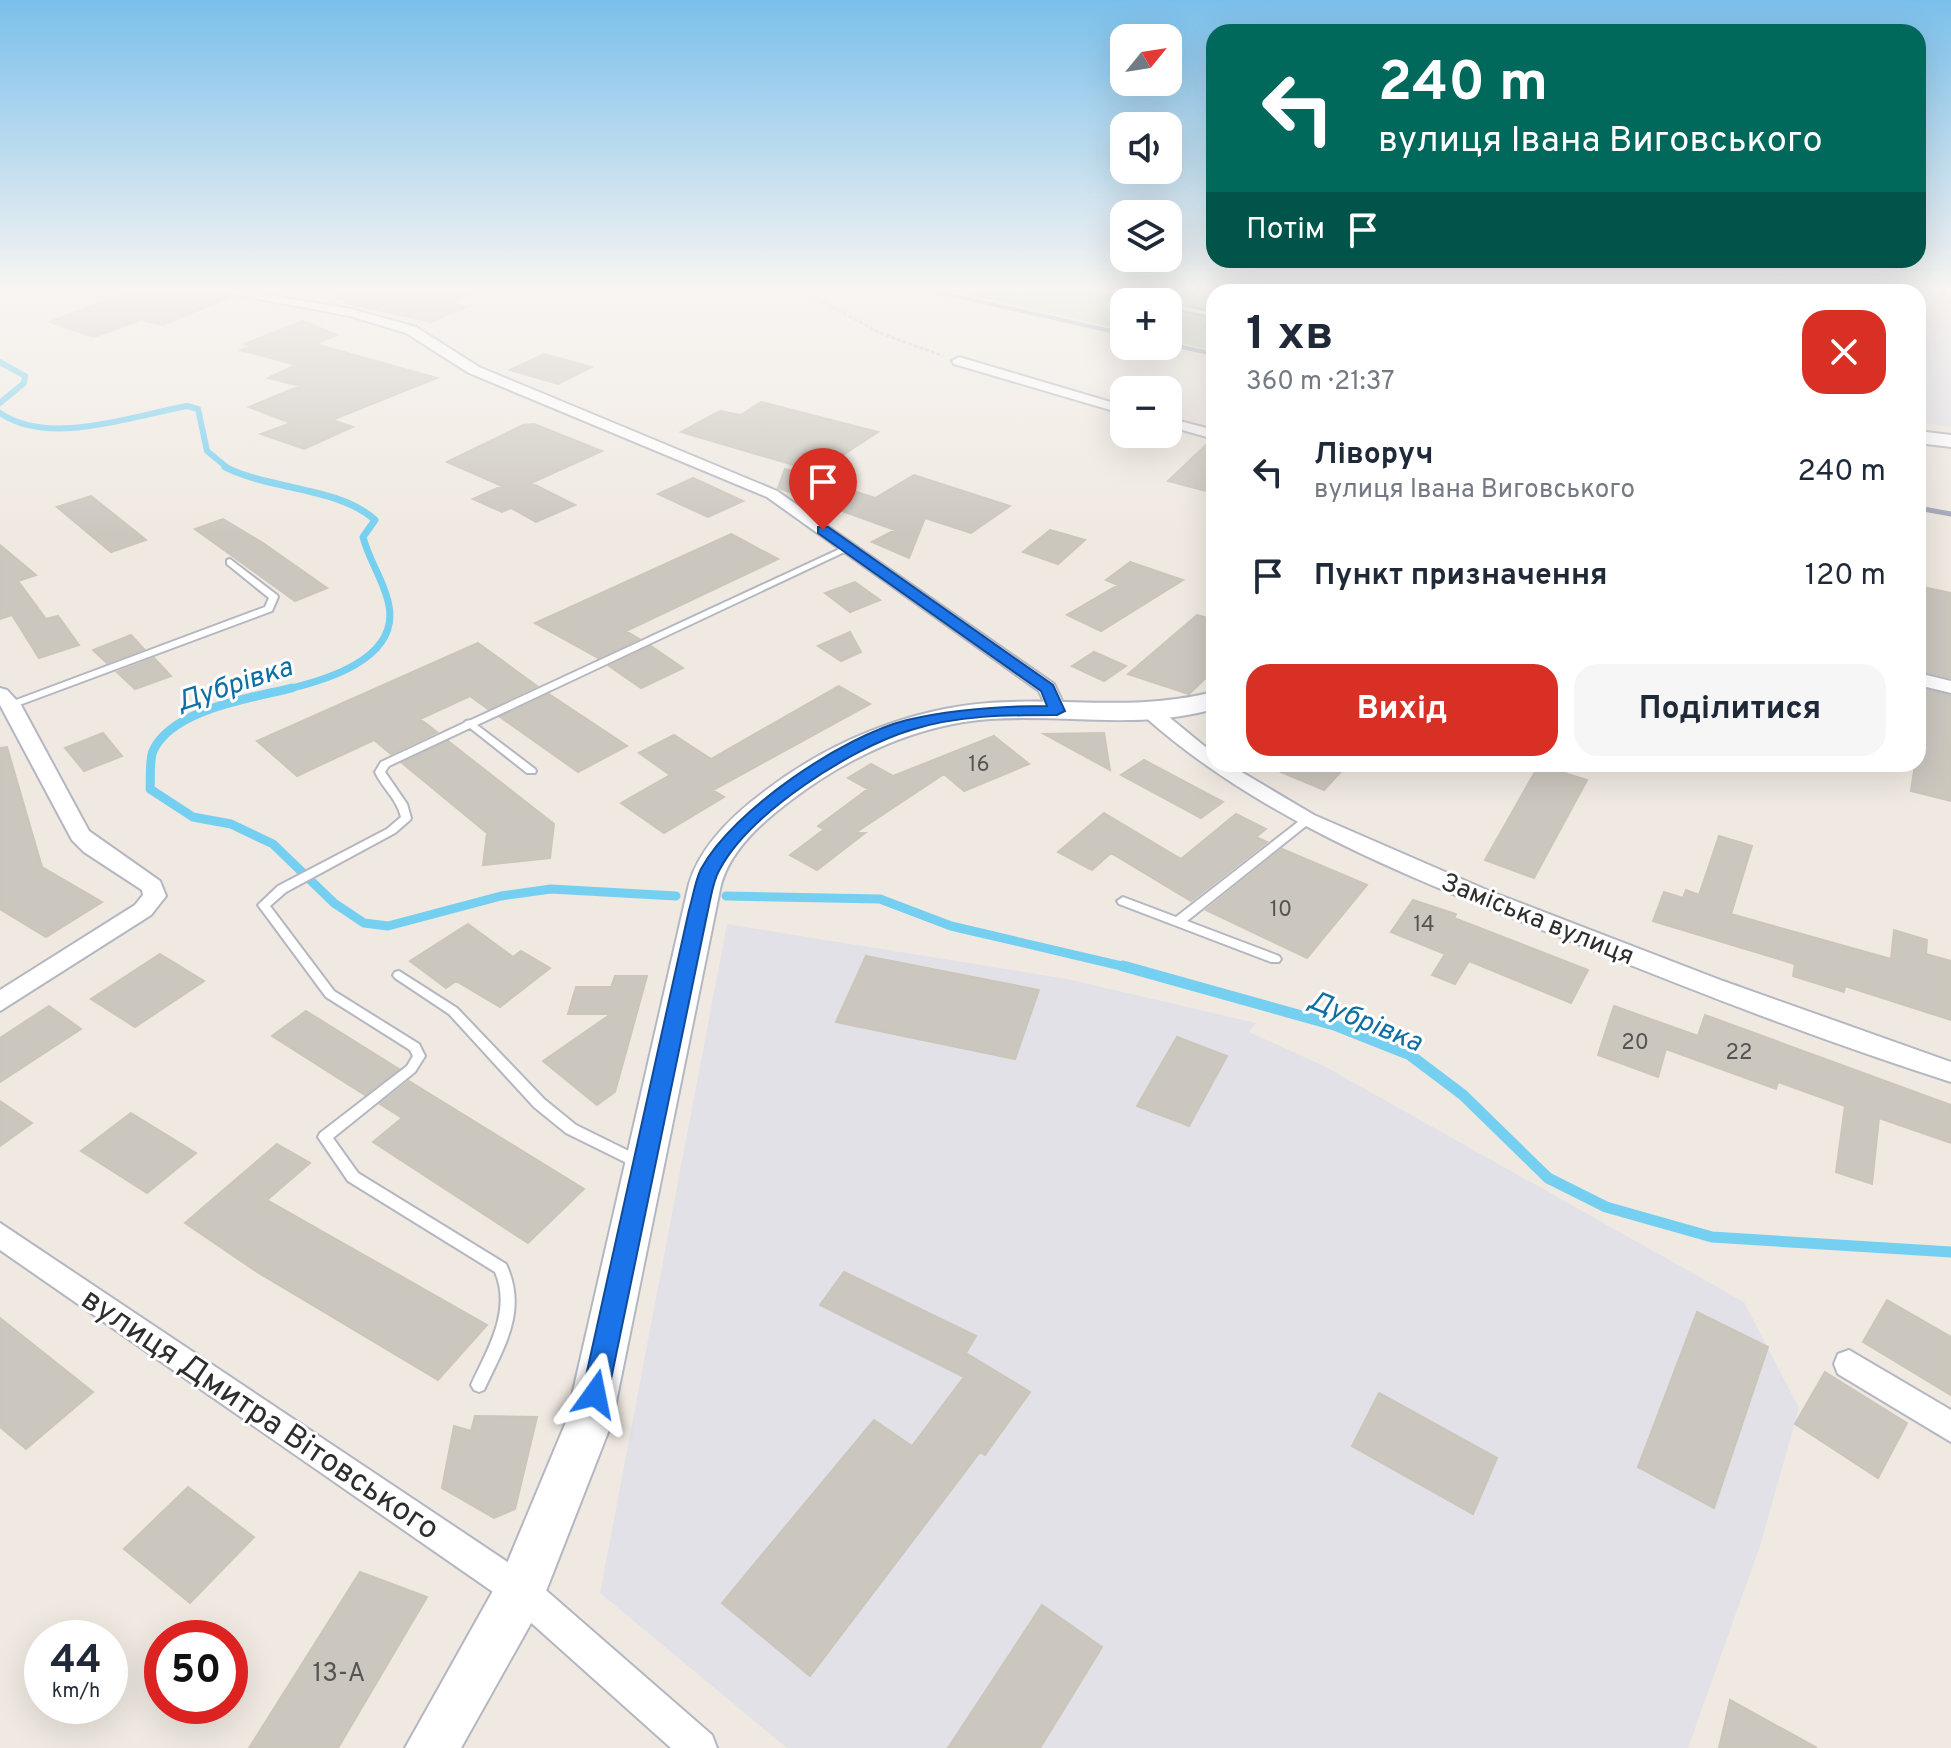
<!DOCTYPE html>
<html lang="uk">
<head>
<meta charset="utf-8">
<style>
	:root { --surface:#fff; --page:#f6f6f7; --text:#1f2937; --muted:#747a83; --accent:#d93025 }
	body { margin:0; font-family:Overpass,sans-serif; background:var(--page); color:var(--text); height:100vh; display:flex; flex-direction:column; font-size:30px; white-space:nowrap }
	* { box-sizing:border-box; margin:0 }
	p { font-size:26px; color:var(--muted) }
	.icon { flex:none; width:44px; height:44px; fill:none; stroke:currentColor; stroke-width:2; stroke-linecap:round; stroke-linejoin:round }
	.map { position:relative; flex:1; overflow:hidden }
	.sheet { position:absolute; left:1206px; top:284px; width:720px; height:488px; display:flex; flex-direction:column; background:var(--surface); border-radius:24px; box-shadow:0 8px 32px #0002 }
	.sheet>* { flex:none }
	.hud { position:absolute; left:1206px; top:24px; width:720px; height:244px; border-radius:24px; box-shadow:0 8px 32px #0002; background:#00695c; color:#fff; overflow:hidden }
	.needle { width:52px; rotate:60deg }
	.controls { position:absolute; left:1110px; top:24px; display:grid; gap:16px }
	.controls a { display:grid; place-items:center; width:72px; height:72px; border-radius:16px; background:var(--surface); box-shadow:0 8px 32px #0002; font-size:40px }
	.speed { position:absolute; left:24px; top:1620px; display:flex; gap:16px; font-size:40px; font-weight:700; text-align:center }
	.speed>* { display:grid; place-content:center; width:104px; height:104px; border-radius:50%; background:var(--surface); box-shadow:0 8px 32px #0002; line-height:1 }
	.speed small { font-size:20px; font-weight:400 }
	.speed .limit { border:12px solid #d22; background:#fff; color:#111 }
	.pin { position:absolute; display:grid; place-items:center; width:68px; height:68px; color:#fff; margin:-82px -34px; border-radius:50% 50% 50% 0; rotate:-45deg; box-shadow:0 0 8px #0007 }
	.pin .icon { rotate:45deg }
	.me { position:absolute; width:88px; margin:-44px; rotate:12deg; stroke-linejoin:round; filter:drop-shadow(0 0 6px #0008) }
	.turn { display:flex; align-items:center; gap:28px; height:168px; padding:0 40px; font-size:36px }
	.turn .icon { width:104px; height:104px; stroke-width:2.5 }
	.turn b { display:block; font-size:56px; line-height:68px }
	.then { display:flex; align-items:center; height:76px; padding:0 40px; background:#0003; gap:16px; font-size:30px }
	.round { display:grid; place-items:center; flex:none; width:84px; height:84px; border-radius:24px; background:var(--page) }
	.head { display:flex; align-items:center; justify-content:space-between; height:136px; padding:0 40px }
	h1 { font-size:48px; font-weight:700; line-height:60px }
	.primary-button { display:flex; gap:16px; margin-top:auto; padding:16px 40px }
	.primary-button a { flex:1; height:92px; border-radius:24px; background:var(--accent); color:#fff; font-size:32px; font-weight:700; line-height:92px; text-align:center }
	.primary-button a+a { background:var(--page); color:var(--text) }
	ul { padding:0; list-style:none }
	li { display:flex; align-items:center; gap:24px; height:104px; padding:0 40px }
	li div { flex:1 }
	li b { display:block; font-size:30px }
	li em { font-style:normal }
	.map>svg:first-child { display:block }
	.industrial { fill:#e3e1e8 }
	.cemetery { fill:#c8d9b8 }
	.lines { fill:none; stroke-linecap:round; stroke-linejoin:round }
	.stream-far3 { stroke:#75cff0; stroke-width:6 }
	.stream-far2 { stroke:#75cff0; stroke-width:7 }
	.stream-far1 { stroke:#75cff0; stroke-width:9 }
	.stream { stroke:#75cff0; stroke-width:11 }
	.building { fill:#cbc7bf; stroke:#cbc5ba; stroke-width:2 }
	.lane-casing { stroke:#b4b7c1; stroke-width:4 }
	.street-casing { stroke:#b4b7c1; stroke-width:4 }
	.secondary-casing { stroke:#b4b7c1; stroke-width:4 }
	.path { stroke:#c9c9c9; stroke-width:3; stroke-dasharray:4 2; stroke-linecap:butt }
	.lane { fill:#fff; fill-rule:evenodd }
	.street { fill:#fff; fill-rule:evenodd }
	.secondary { fill:#fff; fill-rule:evenodd }
	.rail-far1 { stroke:#a3a6b8; stroke-width:4 }
	.rail { stroke:#a3a6b8; stroke-width:5 }
	.route { fill:#1a73e8; stroke:#114b97; stroke-width:2 }
	.labels { text-anchor:middle; stroke-width:6; stroke-linejoin:round; paint-order:stroke }
	.number-label { font-size:22px; fill:#555452 }
	.street-label { font-size:26px; fill:#2e2e2e; stroke:#fff }
	.near-number-label { font-size:26px; fill:#555452 }
	.water-label { font-size:28px; font-style:italic; fill:#0d6fa3; stroke:#fff }
	.near-street-label { font-size:32px; fill:#2e2e2e; stroke:#fff }
</style>
</head>
<body>
<div class="map">
<svg width="1951" height="1748" viewBox="0 0 1951 1748">
	<rect width="100%" height="100%" fill="#efe9e1"/>
	<!-- industrial -->
	<path class="industrial" d="M1880,290H1951V427L1918,422V292Z
		M727,924L1067,979L1256,1023L1249,1032L1326,1067L1744,1302L1799,1408L1760,1546L1688,1748H787L600,1593Z"/>
	<!-- cemetery -->
	<path class="cemetery" d="M946,290H1470L1214,292V351L1168,340V302H1124V330Z"/>
	<g class="lines">
		<!-- stream-far3 -->
		<path class="stream-far3" d="M0,362L25,376L24,383L0,403
			M0,413C49,447 132,416 187,406L198,409L207,451L229,469"/>
		<!-- stream-far2 -->
		<path class="stream-far2" d="M225,467C270,490 339,487 375,520L363,537C369,561 385,582 389,606C399,660 323,681 284,690"/>
		<!-- stream-far1 -->
		<path class="stream-far1" d="M292,688C252,698 172,709 153,751C149,761 151,778 150,789L193,817L231,824L273,844L334,903L364,923L388,926L501,896L551,889L676,896
			M726,896L880,899L951,926L1130,968"/>
		<!-- stream -->
		<path class="stream" d="M1123,966L1334,1025L1410,1055L1463,1095L1548,1178L1606,1207L1712,1237L1951,1252"/>
	</g>
	<!-- building -->
	<path class="building" d="M132,290H206L229,297L163,325L141,320L94,337L50,322Z
		M340,290H478L450,303L465,307L431,322L346,303L350,301L339,298Z
		M303,321L337,335L315,344L437,378L332,420L353,427L304,449L261,434L291,423L249,407L300,386L268,378L296,365L241,350L251,346L244,344Z
		M544,354L592,367L558,384L510,370Z
		M761,402L878,432L817,472L681,432L720,411L741,415Z
		M534,424L602,451L531,483L575,505L536,522L511,508L502,512L473,499L502,486L447,462L523,425Z
		M1210,441L1214,442V493L1168,481Z
		M785,469L875,498L914,475L1010,506L971,533L925,518L909,558L872,542L895,530L778,488Z
		M693,478L743,501L708,517L658,494Z
		M91,496L146,540L111,552L57,507Z
		M223,519L263,543L327,588L295,601L195,529Z
		M1050,530L1085,540L1058,564L1023,552Z
		M731,534L778,559L626,631L639,639L598,658L535,623Z
		M0,545L36,575L18,581L46,619L58,616L79,645L39,658L12,615L0,619Z
		M1130,562L1183,580L1101,631L1067,615L1118,585L1106,580Z
		M855,582L880,600L850,612L825,593Z
		M1918,586L1951,593V678L1918,670Z
		M1197,615L1214,620V670L1189,694L1128,674Z
		M850,632L861,652L841,661L818,646Z
		M131,635L144,649L107,663L93,650Z
		M478,643L537,686L488,709L470,696L420,719L437,732L391,754L374,740L297,776L257,741Z
		M651,646L683,668L641,688L609,666Z
		M1094,652L1126,666L1104,681L1072,666Z
		M154,658L171,676L135,689L117,672Z
		M839,686L870,704L713,790L724,797L664,833L621,803L670,775L639,753L674,735L711,759Z
		M1918,688L1951,696V801L1911,791L1915,764H1918Z
		M549,694L627,746L578,772L500,717Z
		M103,733L122,756L84,771L65,748Z
		M1104,733L1110,770L1044,734Z
		M994,736L1029,764L964,791L944,774L855,833H865L817,870L790,855L822,831L829,832L818,826L868,789L848,778L871,764L893,776Z
		M448,741L554,824L550,858L483,865L487,833L402,763Z
		M7,747L42,867L102,902L46,937L0,909V748Z
		M1144,760L1223,802L1201,818L1121,775Z
		M1262,764H1348L1324,790Z
		M1539,765L1587,780L1534,878L1485,860Z
		M1104,813L1181,859L1236,814L1266,829L1256,837L1267,842L1191,901L1111,853L1092,870L1058,852Z
		M1719,836L1752,846L1731,914L1891,959L1894,930L1927,940L1926,954L1951,961V1020L1845,986L1844,992L1793,976L1795,964L1653,921L1664,892L1683,898L1686,890L1699,895Z
		M1282,849L1367,885L1307,958L1206,910Z
		M1413,900L1456,914L1454,918L1588,970L1571,1003L1469,961L1455,984L1432,975L1445,954L1391,932Z
		M468,924L513,957L521,951L550,968L500,1007L456,981L446,988L410,961Z
		M160,954L204,981L135,1027L91,999Z
		M866,956L1039,990L1015,1059L836,1022Z
		M615,976H647L615,1092L597,1105L543,1061L611,1014H568L576,987H611Z
		M49,1006L81,1029L0,1082V1038Z
		M1614,1006L1698,1036L1705,1015L1951,1105V1143L1879,1118L1872,1184L1836,1172L1845,1106L1778,1082L1776,1089L1666,1049L1658,1077L1598,1055Z
		M306,1011L399,1069L365,1095L272,1036Z
		M1177,1037L1227,1056L1189,1126L1137,1106Z
		M409,1081L584,1189L528,1243L373,1142L402,1118L380,1104Z
		M0,1101L32,1123L0,1146Z
		M131,1113L196,1153L147,1193L81,1151Z
		M277,1144L310,1163L267,1200L487,1325L438,1380L254,1270L185,1223Z
		M844,1272L976,1336L966,1353L1030,1392L985,1455L980,1452L810,1676L722,1603L874,1420L912,1446L964,1377L820,1305Z
		M1887,1300L1951,1337V1395L1863,1342Z
		M1697,1312L1768,1347L1714,1508L1638,1467Z
		M0,1318L93,1392L26,1449L0,1427Z
		M1825,1372L1907,1423L1878,1478L1795,1424Z
		M1379,1393L1497,1458L1473,1514L1352,1446Z
		M475,1416L537,1417L515,1509L494,1518L442,1488L454,1426L471,1431Z
		M188,1487L254,1537L190,1603L124,1549Z
		M360,1572L427,1597L338,1748H249Z
		M1042,1605L1102,1647L1040,1748H948Z
		M1730,1700L1817,1748H1719Z"/>
	<g class="lines">
		<!-- lane casing -->
		<g class="lane-casing">
			<path id="lane" d="M1096,290H1108L1157,302H1146Z
				M1168,303L1214,313V317L1168,307Z
				M846,546H849L853,548L477,725L535,769L536,771L535,773H527L470,728L389,766L385,772L407,804L411,818L410,820L395,833L286,892L270,906L334,991L419,1044L425,1056L415,1072L333,1138L358,1173L506,1264C528,1311 504,1347 484,1390L479,1392L474,1390L471,1385C487,1350 512,1311 495,1272L348,1181L318,1137L320,1133L407,1066L413,1056L410,1050L326,997L258,905L278,886L387,829L401,817C397,799 382,788 375,772L381,762L464,723L466,721L471,720Z
				M230,559L277,595L278,597L272,611L14,707H8L6,705L8,703L265,607L269,598L227,564V560Z
				M1307,817L1312,820L1311,822L1187,921L1279,956L1281,959L1279,962H1271L1119,904L1117,901L1123,897L1176,917L1303,818Z
				M399,971L457,1008L544,1099L576,1125L645,1159L647,1163L645,1167L640,1168L635,1167L566,1133L534,1107L449,1014L395,978L393,975L395,972Z"/>
		</g>
		<!-- street casing -->
		<g class="street-casing">
			<path id="street" d="M209,290H237L351,309L416,327L479,367L777,491L1054,684L1067,711L1057,717L1050,715L1039,691L767,497L469,373L406,333L350,316Z
				M959,357L1124,406V414L954,364L952,361Z
				M1168,418L1214,430V439L1168,426Z
				M1918,673L1951,681V693L1918,685Z
				M0,688L7,690L21,705L89,831L160,881L166,896L151,915L0,1011V990L135,905L143,895L142,890L84,852L72,840L0,705Z
				M1151,706L1158,708L1214,754V764H1228L1314,815L1489,891L1723,981L1951,1062V1082C1822,1041 1695,991 1570,941C1420,881 1267,825 1144,716L1141,712Z
				M0,1223L533,1579L712,1735L717,1748H671L509,1603L0,1250Z
				M1849,1350L1951,1410V1442L1838,1374L1834,1364L1838,1354Z"/>
		</g>
		<!-- secondary casing -->
		<g class="secondary-casing">
			<path id="secondary" d="M1498,290H1516V292H1498Z
				M1918,431L1951,435V447L1918,443Z
				M1214,692V709C1139,730 1066,714 990,719C918,724 847,757 790,801C761,823 728,852 720,889L612,1422L539,1609L461,1748H405L503,1573L566,1422L689,884C700,846 734,814 765,791C829,742 909,709 989,703C1070,697 1131,712 1214,692Z"/>
		</g>
		<!-- path -->
		<path class="path" d="M801,290L880,333L943,356"/>
		<!-- lane -->
		<use href="#lane" class="lane"/>
		<!-- street -->
		<use href="#street" class="street"/>
		<!-- secondary -->
		<use href="#secondary" class="secondary"/>
		<!-- rail-far1 -->
		<path class="rail-far1" d="M929,290L1124,334
			M1168,344L1214,354"/>
		<!-- rail -->
		<path class="rail" d="M1918,508L1951,514"/>
	</g>
	<!-- sky -->
	<linearGradient id="sky" x2="0" y2="1"><stop stop-color="#7abfeb"/><stop offset="0.54" stop-color="#f8f5f2"/><stop offset="1" stop-color="#f8f5f2" stop-opacity="0"/></linearGradient>
	<rect width="1951" height="535" fill="url(#sky)"/>
	<!-- route -->
	<path class="route" d="M818,527H828L1053,685L1065,711L1057,715C1008,715 958,715 911,730C851,748 750,813 720,869C713,880 711,897 708,910L608,1394L604,1402L595,1405L586,1402L582,1394L689,910C693,897 695,881 701,869C733,810 843,736 907,720C954,709 999,706 1047,706L1041,691L818,533Z"/>
	<g class="labels">
		<!-- number labels -->
		<g class="number-label">
			<text x="979" y="771">16</text>
			<text x="1281" y="916">10</text>
			<text x="1424" y="931">14</text>
			<text x="1635" y="1049">20</text>
			<text x="1739" y="1059">22</text>
		</g>
		<!-- street labels -->
		<g class="street-label">
			<text transform="translate(1538 918) rotate(22)" y="9">Заміська вулиця</text>
		</g>
		<!-- near-number labels -->
		<g class="near-number-label">
			<text x="339" y="1681">13-А</text>
		</g>
		<!-- water labels -->
		<g class="water-label">
			<text transform="translate(234 683) rotate(-18)" y="10">Дубрівка</text>
			<text transform="translate(1366 1020) rotate(22)" y="10">Дубрівка</text>
		</g>
		<!-- near-street labels -->
		<g class="near-street-label">
			<text transform="translate(261 1413) rotate(34)" y="11">вулиця Дмитра Вітовського</text>
		</g>
	</g>
</svg>
<div class="controls">
<a><svg class="needle" viewBox="-14 -14 28 28"><path d="M0-13l5 13h-10z" fill="#e53935"/><path d="M0 13l5-13h-10z" fill="#747a83"/></svg></a>
<a><svg class="icon" aria-label="sound" viewBox="0 0 24 24"><path d="M4 9h4l5-4v14l-5-4H4zM17 9q2 3 0 6"/></svg></a>
<a><svg class="icon" aria-label="layers" viewBox="0 0 24 24"><path d="M12 4l9 5-9 5-9-5zM3 14l9 5 9-5"/></svg></a>
<a>+</a>
<a>−</a>
</div>
<div class="speed"><div>44<small>km/h</small></div><div class="limit">50</div></div>
<div class="pin" style="left:823px;top:530px;background:#d93025"><svg class="icon" aria-label="arrive" viewBox="0 0 24 24"><path d="M6 21V4h12l-3 4 3 4H6"/></svg></div>
<svg class="me" style="left:595px;top:1394px" viewBox="-20 -20 40 40"><path d="M0-17L14 15 0 8-14 15z" fill="#1a73e8" stroke="#fff" stroke-width="4"/></svg>
<div class="hud">
<div class="turn"><svg class="icon" aria-label="left" viewBox="0 0 24 24"><path d="M17 20v-9H6M10 6l-5 5 5 5"/></svg><div><b>240 m</b>вулиця Івана Виговського</div></div>
<div class="then">Потім<svg class="icon" aria-label="arrive" viewBox="0 0 24 24"><path d="M6 21V4h12l-3 4 3 4H6"/></svg></div>
</div>
<section class="sheet">
<div class="head"><div><h1>1 хв</h1><p>360 m · 21:37</p></div><a class="round" style="background:#d93025;color:#fff"><svg class="icon" aria-label="close" viewBox="0 0 24 24"><path d="M6 6l12 12M18 6L6 18"/></svg></a></div>
<ul>
<li><svg class="icon" aria-label="left" viewBox="0 0 24 24"><path d="M17 20v-9H6M10 6l-5 5 5 5"/></svg><div><b>Ліворуч</b><p>вулиця Івана Виговського</p></div><em>240 m</em></li>
<li><svg class="icon" aria-label="arrive" viewBox="0 0 24 24"><path d="M6 21V4h12l-3 4 3 4H6"/></svg><div><b>Пункт призначення</b></div><em>120 m</em></li>
</ul>
<div class="primary-button"><a>Вихід</a><a>Поділитися</a></div>
</section>
</div>
</body>
</html>
